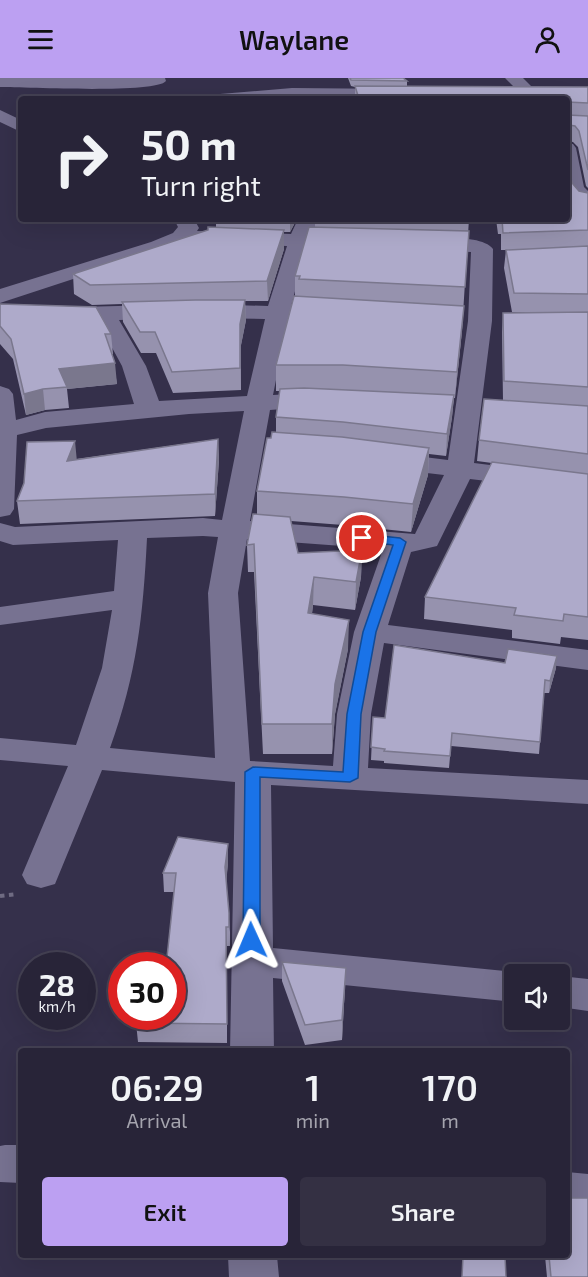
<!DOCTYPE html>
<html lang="en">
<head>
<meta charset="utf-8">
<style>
	:root { --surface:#282438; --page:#343043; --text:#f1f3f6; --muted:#a5a4ae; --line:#444153; --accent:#bca0f2 }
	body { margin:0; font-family:"Exo 2",sans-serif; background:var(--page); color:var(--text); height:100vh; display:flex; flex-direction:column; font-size:22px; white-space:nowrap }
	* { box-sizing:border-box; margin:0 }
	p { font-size:20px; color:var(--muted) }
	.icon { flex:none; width:33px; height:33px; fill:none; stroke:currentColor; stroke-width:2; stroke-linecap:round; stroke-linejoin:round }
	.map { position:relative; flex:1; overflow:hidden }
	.sheet { position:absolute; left:18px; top:970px; width:552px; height:210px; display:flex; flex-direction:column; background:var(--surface); border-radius:6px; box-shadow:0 6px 24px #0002,0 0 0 2px var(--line) }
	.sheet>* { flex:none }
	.top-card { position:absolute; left:18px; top:18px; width:552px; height:126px; border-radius:6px; box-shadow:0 6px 24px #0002,0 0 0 2px var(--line); background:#282438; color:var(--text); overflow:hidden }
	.tools { position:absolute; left:504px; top:886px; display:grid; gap:12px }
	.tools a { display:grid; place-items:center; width:66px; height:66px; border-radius:6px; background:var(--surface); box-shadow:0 6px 24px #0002,0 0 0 2px var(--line); font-size:30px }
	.speed { position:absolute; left:18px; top:874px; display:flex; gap:12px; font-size:30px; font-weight:700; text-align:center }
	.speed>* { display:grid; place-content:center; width:78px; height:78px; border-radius:50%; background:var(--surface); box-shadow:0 6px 24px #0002,0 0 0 2px var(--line); line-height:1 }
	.speed small { font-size:15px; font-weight:400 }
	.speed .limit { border:9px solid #d22; background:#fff; color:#111 }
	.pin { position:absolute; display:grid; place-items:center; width:51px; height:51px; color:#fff; margin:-26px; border:3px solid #fff; border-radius:50%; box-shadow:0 2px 6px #0007 }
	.me { position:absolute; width:66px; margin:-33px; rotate:359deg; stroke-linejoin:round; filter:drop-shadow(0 0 4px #0008) }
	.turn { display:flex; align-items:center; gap:21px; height:126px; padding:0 24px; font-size:27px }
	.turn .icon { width:78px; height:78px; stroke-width:2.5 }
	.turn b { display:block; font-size:42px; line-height:51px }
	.eta { display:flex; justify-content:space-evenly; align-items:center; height:102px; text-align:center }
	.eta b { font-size:36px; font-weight:600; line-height:42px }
	.cta { display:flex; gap:12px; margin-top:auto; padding:12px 24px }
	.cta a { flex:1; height:69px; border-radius:6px; background:var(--accent); color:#111; font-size:24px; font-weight:600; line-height:69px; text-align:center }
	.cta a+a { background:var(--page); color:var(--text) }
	header { display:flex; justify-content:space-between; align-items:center; height:78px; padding:0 24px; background:var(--accent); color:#111; font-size:27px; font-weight:600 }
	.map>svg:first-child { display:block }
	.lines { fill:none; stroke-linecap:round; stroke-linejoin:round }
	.path { stroke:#6f6b82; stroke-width:4; stroke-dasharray:4.5 4.5; stroke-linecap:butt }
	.street { fill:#777291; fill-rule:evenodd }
	.wall { fill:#9692ae }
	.shaded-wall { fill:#7a778d }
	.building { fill:#aeaaca; stroke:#7a778d; stroke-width:1.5 }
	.route { fill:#1a73e8; stroke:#114b97; stroke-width:1.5 }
</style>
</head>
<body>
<header><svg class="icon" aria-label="menu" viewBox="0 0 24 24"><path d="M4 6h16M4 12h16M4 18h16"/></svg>Waylane<svg class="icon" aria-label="person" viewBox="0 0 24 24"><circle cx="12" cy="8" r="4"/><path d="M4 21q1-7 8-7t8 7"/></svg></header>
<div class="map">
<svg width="588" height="1199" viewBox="0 0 588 1199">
	<rect width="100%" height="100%" fill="#35304b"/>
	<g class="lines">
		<!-- path -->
		<path class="path" d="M0,818L17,816"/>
		<!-- street -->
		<path class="street" d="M0,0H165L166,3C156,16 24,9 0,9Z
			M505,0H523L539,16L537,20H525Z
			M292,10L401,11L409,16L401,21H212L214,17L220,16Z
			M0,32L21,42V54L0,44Z
			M567,65L573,66L576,70L584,109L588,113V132C560,125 567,87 567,65Z
			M176,141H194L199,150L197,153L291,156L298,141H316L317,143L312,157L356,160L359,164L356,168L307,169L291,228L342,231L345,236L342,241L334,243L288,242L273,317L322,314L331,317L335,322L331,327L270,332L250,443L415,456L444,397L384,390L374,388L371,382L374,376L384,374L448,382L468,243L471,174L424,172L417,170L414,166L417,162L424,160C441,160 483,157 493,171L492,243L474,385L588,399V415L470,401L437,468L411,474L388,547L588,572V592L384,565L371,636L368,690L588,702V726L271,707L273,870L514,894L525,897H514V924L273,900L274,974H230L235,704L102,692L55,806L41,810L27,806L22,797L68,688L0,682V660L76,667L102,590L112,532L0,547V529L114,513L118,462L13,467L0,463V445L15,449L203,440L222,442L244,333L189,336L46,350L17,357L14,431L10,437L0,439V308L9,311L13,316L16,342L45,334L134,326L122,288L97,242L0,245V231L196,226L268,228L287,168L183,165L0,225V211L151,164L173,155L178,149L175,143ZM196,240L265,241L247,318L159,323L146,288L119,242ZM203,458L218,459L208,515L215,680L110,670C137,595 143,539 147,460ZM247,461L383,471L354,554L337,636L333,688L250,683L238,515Z
			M560,898L588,901V933L560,929Z
			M5,1067H21V1105L0,1104V1068Z
			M567,1094L588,1096V1136L567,1134Z
			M228,1178H277L279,1199H229Z"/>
	</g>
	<!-- wall -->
	<path class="wall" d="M348,0H403L407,3V8L588,9V110L586,108L578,69L573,64L567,63V21H355V9L351,8Z
		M573,106L579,113L588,115V562L561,559L560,566L512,560V552L424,541L425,519L492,385L477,383L479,362L503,323L502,254L503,235L557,234H512L504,190L506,172H501V156H498L496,141H567Z
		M216,141H297L290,154H284V171L268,223H245L246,242L241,267V312L173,315L156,275H141L123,244L122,226L92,227L74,216L73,196L208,152L216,150Z
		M315,141H469L462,252L455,320H454L452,339L446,378L429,376L428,397L411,454L343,447L291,443L298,475L362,472L361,499L355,532L313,527L312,536L348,571L335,636L332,676H263L254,494H248L247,467L257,437V413L271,360L276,355V339L280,313H276V287L295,218V198L315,149Z
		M0,226L111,256L113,276H112L117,306L67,311L69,330L45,332L26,337L13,281L0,266Z
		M218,361L219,382L215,438L20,446L17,423L24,405L77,381Z
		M505,585L556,590L549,615H544L539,676L451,668L449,690L384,685V683L371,682L373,639L385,640Z
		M228,785L226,803L230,854V868H227V965L138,964L136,945L167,879L174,814H164L163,795Z
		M282,884L346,890L342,962L305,967L282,903Z
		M545,1178H567L588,1199H547Z"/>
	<!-- shaded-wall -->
	<path class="shaded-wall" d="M569,47L567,63V49Z
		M290,141H297L290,154Z
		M284,152V171L268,223L267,203Z
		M245,222L246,242L241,267V312L240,246Z
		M464,228L462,252L455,320L457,294Z
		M115,285L117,306L67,311L59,291Z
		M43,311L45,332L26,337L24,316Z
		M454,317L452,339L446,378L447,356Z
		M218,361L219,382L215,438V416Z
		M75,363L77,384L67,383Z
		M429,370L428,397L411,454L413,426Z
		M362,472L361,499L355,532L356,504Z
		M314,499L313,527L308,564V535Z
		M349,542L348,571L335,636L332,676V646L335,606Z
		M557,578L556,590L549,615L550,603Z
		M228,766V785L226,808L225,789Z
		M226,849L227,868V965V946Z
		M346,890L345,909L342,962V942Z"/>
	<!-- building -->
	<path class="building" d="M350,0H403L407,3L351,2Z
		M355,8L588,9V25L567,24V21H359Z
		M567,37L588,38V92L579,53L575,48L569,47L567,49Z
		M567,90L573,106L579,113L588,115V152L503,155L502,141H567Z
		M428,141H469V142Z
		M208,149L284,152L267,203L90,207L73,196L208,152Z
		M309,149L469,153L465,209L299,201L300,198H295Z
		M588,168V216L514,215L506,172Z
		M294,218L464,228L457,294L343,287H276Z
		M195,222H245L240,246V290L172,294L155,254H140L122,224Z
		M0,226L96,229L111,256H105L115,285L59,291L67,309L43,311L24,316L11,261L0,248Z
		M588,234V309L504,303L503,235Z
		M304,310L454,317L447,356L343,344L276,339L280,311Z
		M484,321L588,328V376L479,362Z
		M272,354L342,359L429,370L413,426L344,419L257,413L267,360H271Z
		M218,361L215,416L17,423L24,405L27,364L75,363L67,383Z
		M492,384L588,396V539L564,536L563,543L514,537L516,530L425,519Z
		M253,436L290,439L298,475L362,472L356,504L314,499L308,535L349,542L335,606L332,646H262L254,466L247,467Z
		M394,567L505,585L508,571L557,578L550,603L545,602L540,664L452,655L450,678L384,673L385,671L371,669L373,639L385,640Z
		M178,759L228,766L225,789L229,835V849H226L227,946L136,945L137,939H172V888H145L146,878L167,879L176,795H163Z
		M282,884L346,890L342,942L305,947Z
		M567,1120H588V1199H551L549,1178H567Z
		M463,1178H505L506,1199H462Z"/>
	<!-- route -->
	<path class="route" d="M362,456L400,460L406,464L376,554L361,636L358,700L350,704L260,699V862L257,866H246L243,862L245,694L253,689L343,694L347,636L363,554L393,467L358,462L356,460Z"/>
</svg>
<div class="tools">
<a><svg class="icon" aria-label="sound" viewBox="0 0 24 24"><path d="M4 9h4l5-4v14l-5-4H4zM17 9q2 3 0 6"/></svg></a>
</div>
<div class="speed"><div>28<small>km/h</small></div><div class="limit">30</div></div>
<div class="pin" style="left:362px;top:460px;background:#d93025"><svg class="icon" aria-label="arrive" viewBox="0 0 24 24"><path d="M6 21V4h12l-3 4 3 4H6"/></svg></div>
<svg class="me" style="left:251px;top:862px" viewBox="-20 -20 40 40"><path d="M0-17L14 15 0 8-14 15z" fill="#1a73e8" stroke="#fff" stroke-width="4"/></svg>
<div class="top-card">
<div class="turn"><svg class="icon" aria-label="right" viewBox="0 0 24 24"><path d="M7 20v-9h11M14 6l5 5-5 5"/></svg><div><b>50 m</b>Turn right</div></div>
</div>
<section class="sheet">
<div class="eta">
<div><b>06:29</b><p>Arrival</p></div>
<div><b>1</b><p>min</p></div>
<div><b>170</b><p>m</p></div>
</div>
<div class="cta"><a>Exit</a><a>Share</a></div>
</section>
</div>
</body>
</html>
